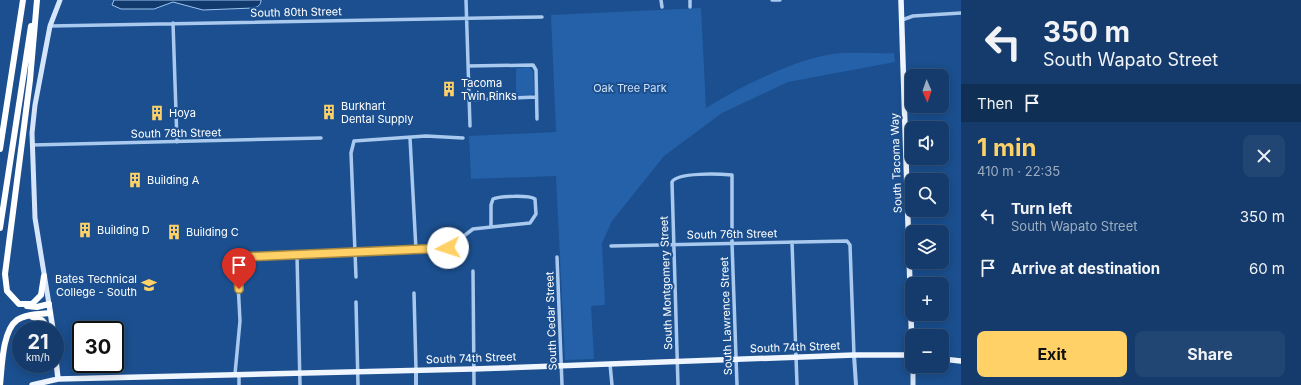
<!DOCTYPE html>
<html lang="en">
<head>
<meta charset="utf-8">
<style>
	:root { --surface:#143b6b; --page:#214673; --text:#f1f3f6; --muted:#9dadc1; --line:#33557e; --accent:#ffd166 }
	body { margin:0; font-family:Inter,sans-serif; background:var(--page); color:var(--text); height:100vh; display:flex; flex-direction:column; font-size:15px; white-space:nowrap }
	* { box-sizing:border-box; margin:0 }
	p { font-size:13px; color:var(--muted) }
	.icon { flex:none; width:22px; height:22px; fill:none; stroke:currentColor; stroke-width:2; stroke-linecap:round; stroke-linejoin:round }
	.map { position:relative; flex:1; overflow:hidden }
	.drawer { display:flex; flex-direction:column; background:var(--surface); width:340px }
	.drawer>* { flex:none }
	.guide { background:#143b6b; color:var(--text); overflow:hidden }
	.needle { width:26px; rotate:178deg }
	.buttons { position:absolute; left:905px; top:69px; display:grid; gap:8px }
	.buttons a { display:grid; place-items:center; width:44px; height:44px; border-radius:8px; background:var(--surface); box-shadow:0 2px 10px #0003,0 0 0 1px var(--line); font-size:20px }
	.speed { position:absolute; left:12px; top:321px; display:flex; gap:8px; font-size:20px; font-weight:700; text-align:center }
	.speed>* { display:grid; place-content:center; width:52px; height:52px; border-radius:50%; background:var(--surface); box-shadow:0 2px 10px #0003,0 0 0 1px var(--line); line-height:1 }
	.speed small { font-size:10px; font-weight:400 }
	.speed .limit { border:2px solid #111; border-radius:6px; background:#fff; color:#111 }
	.pin { position:absolute; display:grid; place-items:center; width:34px; height:34px; color:#fff; margin:-41px -17px; border-radius:50% 50% 50% 0; rotate:-45deg; box-shadow:0 0 4px #0007 }
	.pin .icon { rotate:45deg }
	.me { position:absolute; width:44px; margin:-22px; rotate:265deg; stroke-linejoin:round; filter:drop-shadow(0 0 3px #0008) }
	.turn { display:flex; align-items:center; gap:14px; height:84px; padding:0 16px; font-size:18px }
	.turn .icon { width:52px; height:52px; stroke-width:2.5 }
	.turn b { display:block; font-size:28px; line-height:34px }
	.then { display:flex; align-items:center; height:38px; padding:0 16px; background:#0003; gap:8px; font-size:15px }
	.round { display:grid; place-items:center; flex:none; width:42px; height:42px; border-radius:8px; background:var(--page) }
	.headline { display:flex; align-items:center; justify-content:space-between; height:68px; padding:0 16px }
	h1 { font-size:24px; font-weight:700; line-height:30px; color:var(--accent) }
	.primary-button { display:flex; gap:8px; margin-top:auto; padding:8px 16px }
	.primary-button a { flex:1; height:46px; border-radius:8px; background:var(--accent); color:#111; font-size:16px; font-weight:700; line-height:46px; text-align:center }
	.primary-button a+a { background:var(--page); color:var(--text) }
	ul { padding:0; list-style:none }
	li { display:flex; align-items:center; gap:12px; height:52px; padding:0 16px }
	li div { flex:1 }
	li b { display:block; font-size:15px }
	li em { font-style:normal }
	main { display:flex; flex:1; min-height:0 }
	.map>svg:first-child { display:block }
	.green { fill:#2461a8 }
	.water { fill:#123a6d; stroke:#9cc4f0 }
	.lines { fill:none; stroke-linecap:round; stroke-linejoin:round }
	.minor { stroke:#a9c9ee; stroke-width:3.5 }
	.tertiary { stroke:#a9c9ee; stroke-width:4 }
	.secondary { stroke:#d6e6fa; stroke-width:5 }
	.primary { stroke:#f0f6ff; stroke-width:5.5 }
	.motorway { stroke:#fff; stroke-width:6 }
	.route-casing { stroke:#a68842; stroke-width:10 }
	.route { stroke:#ffd166; stroke-width:7 }
	.labels { text-anchor:middle; stroke-width:4; stroke-linejoin:round; paint-order:stroke }
	.street-label { font-size:11px; fill:#fff; stroke:#1b4f8f }
	.poi-label { font-size:11px; fill:#fff; stroke:#1b4f8f; text-anchor:start }
	.park-label { font-size:11px; fill:#cfe3fa; stroke:#1b4f8f }
</style>
</head>
<body>
<main>
<div class="map">
<svg width="961" height="385" viewBox="0 0 961 385">
	<rect width="100%" height="100%" fill="#1b4f8f"/>
	<!-- green -->
	<path class="green" d="M701,8L706,108C740,87 787,63 827,55C846,51 874,54 894,53L895,62L788,82L722,113L664,156L612,221L602,243L605,305L591,306L594,359L565,360L556,176L471,179L469,136L556,132L551,15Z
		M529,67L533,71L534,93L531,96L516,97V70L517,68Z"/>
	<!-- water -->
	<path class="water" d="M114,0H261C261,5 258,7 253,8L203,10L173,2L154,9H121L112,5Z"/>
	<g class="lines">
		<!-- minor -->
		<path class="minor" d="M466,0L470,126
			M661,0L662,7
			M690,0V7
			M772,0H780
			M902,20L913,16L961,13
			M173,23L177,142
			M50,26L542,17
			M468,66L533,65L536,70L537,119
			M469,100L536,97
			M410,138L416,250
			M32,145L321,138
			M792,242L797,385
			M611,246L847,241L850,245L854,355
			M297,255L300,385
			M557,257L562,385
			M473,271L474,385
			M356,277L351,153L354,141L426,136L463,138
			M414,293L416,370
			M356,302L358,385
			M610,364L612,385
			M235,374L240,321L237,264L239,257L448,248L473,229L530,223L536,214L535,199C529,195 499,196 493,199L491,205V227
			M239,374V385
			M678,385L672,182C677,172 720,174 732,175V243L737,385"/>
		<!-- tertiary -->
		<path class="tertiary" d="M854,355L856,385
			M416,370V385"/>
		<!-- secondary -->
		<path class="secondary" d="M49,304L35,218L32,133L35,105L50,26L60,0
			M913,366V385"/>
		<!-- primary -->
		<path class="primary" d="M901,0L912,350
			M49,304L53,330
			M55,351L58,379
			M942,359L961,361
			M32,385L58,379L473,369L854,355H912"/>
		<!-- motorway -->
		<path class="motorway" d="M37,0L30,80L5,274L7,291L19,304H32L41,295L44,276
			M0,149L23,0
			M0,228L31,26
			M27,306L37,307L49,304
			M32,317L42,320L50,330
			M0,385C2,368 2,331 17,320C25,314 40,314 50,313"/>
	</g>
	<g class="lines">
		<!-- route casing -->
		<g class="route-casing">
			<path id="route" d="M239,289L237,260L241,257L448,248"/>
		</g>
		<!-- route -->
		<use href="#route" class="route"/>
	</g>
	<!-- icons -->
	<defs>
		<g id="building-bare" transform="scale(1.2)"><path d="M-4-6H4V6H1V3H-1V6H-4ZM-2.5-4.3h1.7v1.8h-1.7ZM.8-4.3h1.7v1.8H.8ZM-2.5-1h1.7V.8h-1.7ZM.8-1h1.7V.8H.8Z" fill="#ffd166" stroke="#1b4f8f" stroke-width="2.5" paint-order="stroke"/></g>
		<g id="university-bare" transform="scale(1.2)"><path d="M0-5L7-2L0 1L-7-2ZM-4 1L0 2.5L4 1V4Q0 6-4 4Z" fill="#ffd166" stroke="#1b4f8f" stroke-width="2.5" paint-order="stroke"/></g>
	</defs>
	<g fill-rule="evenodd">
		<use href="#building-bare" x="449" y="89"/>
		<use href="#building-bare" x="329" y="112"/>
		<use href="#building-bare" x="157" y="113"/>
		<use href="#building-bare" x="135" y="180"/>
		<use href="#building-bare" x="85" y="230"/>
		<use href="#building-bare" x="174" y="232"/>
		<use href="#university-bare" x="149" y="285"/>
	</g>
	<g class="labels">
		<!-- street labels -->
		<g class="street-label">
			<text transform="translate(296 12) rotate(-1)" y="4">South 80th Street</text>
			<text transform="translate(176 133) rotate(-1)" y="4">South 78th Street</text>
			<text transform="translate(896 163) rotate(-92)" y="4">South Tacoma Way</text>
			<text transform="translate(732 234) rotate(-1)" y="4">South 76th Street</text>
			<text transform="translate(666 283) rotate(-92)" y="4">South Montgomery Street</text>
			<text transform="translate(726 316) rotate(-92)" y="4">South Lawrence Street</text>
			<text transform="translate(551 321) rotate(-92)" y="4">South Cedar Street</text>
			<text transform="translate(795 347) rotate(-2)" y="4">South 74th Street</text>
			<text transform="translate(471 358) rotate(-2)" y="4">South 74th Street</text>
		</g>
		<!-- poi labels -->
		<g class="poi-label">
			<text x="461" y="87">Tacoma<tspan x="461" dy="13">Twin Rinks</tspan></text>
			<text x="341" y="110">Burkhart<tspan x="341" dy="13">Dental Supply</tspan></text>
			<text x="169" y="117">Hoya</text>
			<text x="147" y="184">Building A</text>
			<text x="97" y="234">Building D</text>
			<text x="186" y="236">Building C</text>
			<text x="137" y="283" text-anchor="end">Bates Technical<tspan x="137" dy="13">College - South</tspan></text>
		</g>
		<!-- park labels -->
		<g class="park-label">
			<text x="630" y="92">Oak Tree Park</text>
		</g>
	</g>
</svg>
<div class="buttons">
<a><svg class="needle" viewBox="-14 -14 28 28"><path d="M0-13l5 13h-10z" fill="#e53935"/><path d="M0 13l5-13h-10z" fill="#9dadc1"/></svg></a>
<a><svg class="icon" aria-label="sound" viewBox="0 0 24 24"><path d="M4 9h4l5-4v14l-5-4H4zM17 9q2 3 0 6"/></svg></a>
<a><svg class="icon" aria-label="search" viewBox="0 0 24 24"><circle cx="10" cy="10" r="6"/><path d="M15 15l6 6"/></svg></a>
<a><svg class="icon" aria-label="layers" viewBox="0 0 24 24"><path d="M12 4l9 5-9 5-9-5zM3 14l9 5 9-5"/></svg></a>
<a>+</a>
<a>−</a>
</div>
<div class="speed"><div>21<small>km/h</small></div><div class="limit">30</div></div>
<div class="pin" style="left:239px;top:289px;background:#d93025"><svg class="icon" aria-label="arrive" viewBox="0 0 24 24"><path d="M6 21V4h12l-3 4 3 4H6"/></svg></div>
<svg class="me" style="left:448px;top:248px" viewBox="-20 -20 40 40"><circle r="19" fill="#fff"/><path d="M0-13L10 11 0 6-10 11z" fill="#ffd166"/></svg>
</div>
<section class="drawer">
<div class="guide">
<div class="turn"><svg class="icon" aria-label="left" viewBox="0 0 24 24"><path d="M17 20v-9H6M10 6l-5 5 5 5"/></svg><div><b>350 m</b>South Wapato Street</div></div>
<div class="then">Then<svg class="icon" aria-label="arrive" viewBox="0 0 24 24"><path d="M6 21V4h12l-3 4 3 4H6"/></svg></div>
</div>
<div class="headline"><div><h1>1 min</h1><p>410 m · 22:35</p></div><a class="round"><svg class="icon" aria-label="close" viewBox="0 0 24 24"><path d="M6 6l12 12M18 6L6 18"/></svg></a></div>
<ul>
<li><svg class="icon" aria-label="left" viewBox="0 0 24 24"><path d="M17 20v-9H6M10 6l-5 5 5 5"/></svg><div><b>Turn left</b><p>South Wapato Street</p></div><em>350 m</em></li>
<li><svg class="icon" aria-label="arrive" viewBox="0 0 24 24"><path d="M6 21V4h12l-3 4 3 4H6"/></svg><div><b>Arrive at destination</b></div><em>60 m</em></li>
</ul>
<div class="primary-button"><a>Exit</a><a>Share</a></div>
</section>
</main>
</body>
</html>
